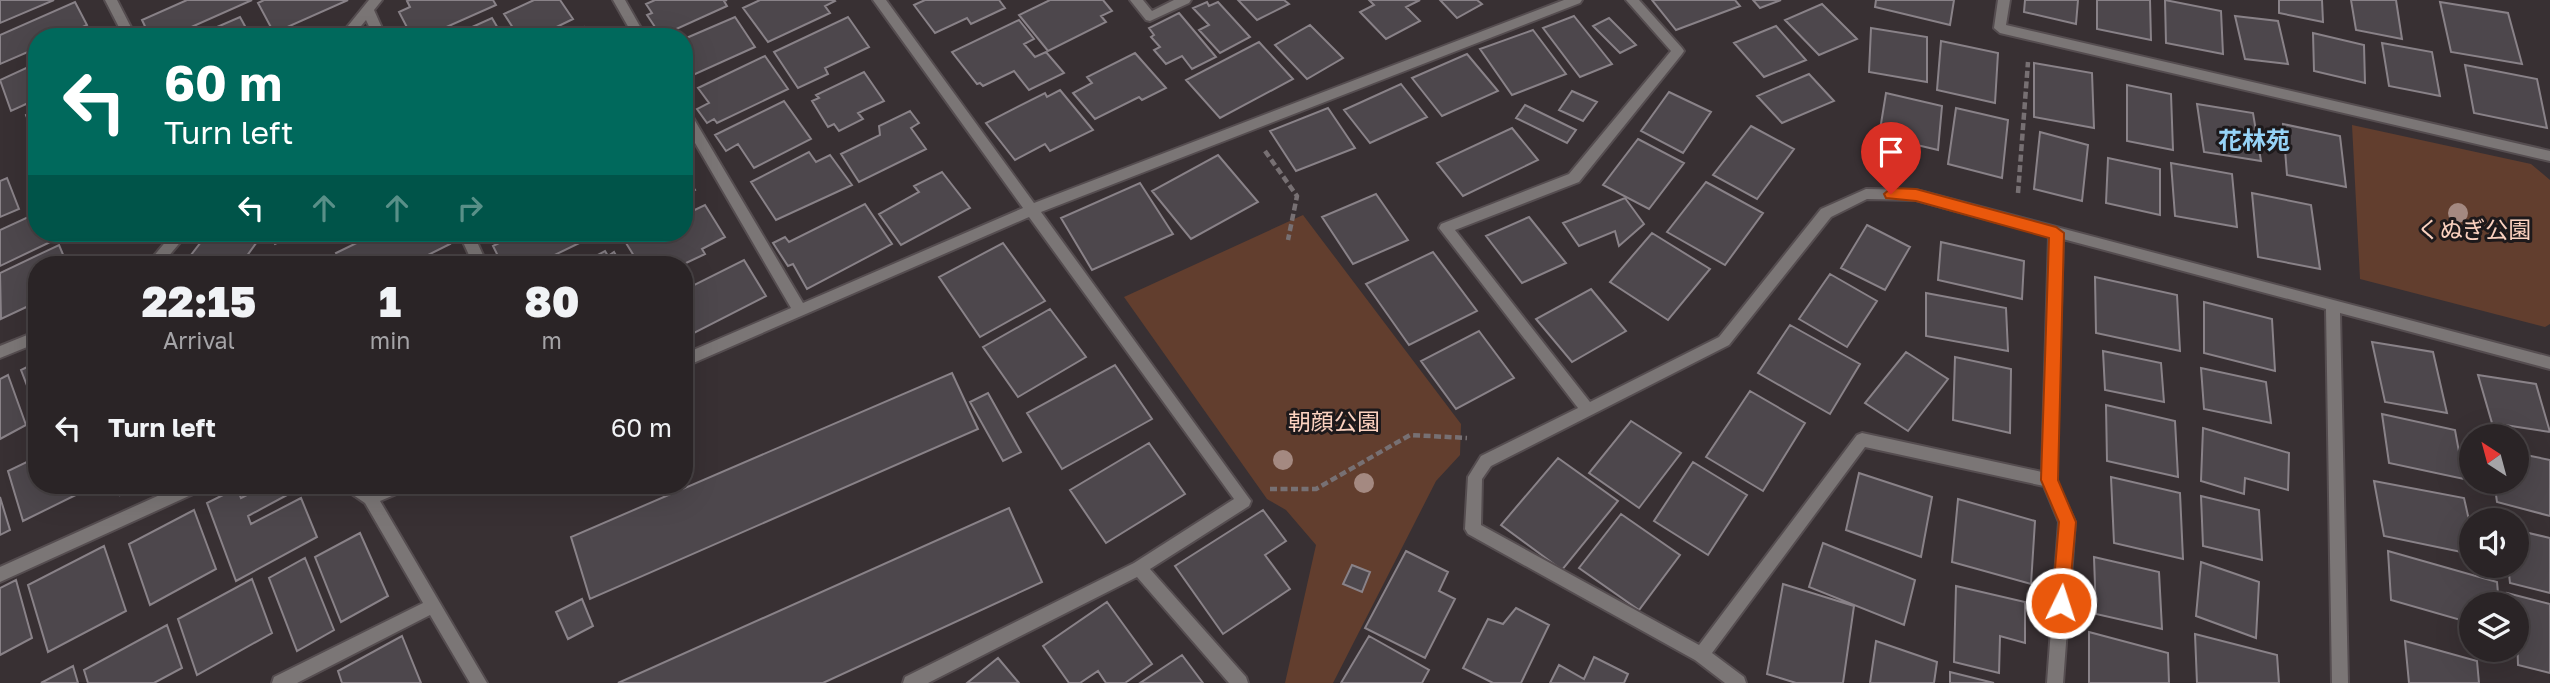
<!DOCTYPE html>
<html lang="en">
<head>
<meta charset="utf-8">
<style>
	:root { --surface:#2a2426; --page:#322c2e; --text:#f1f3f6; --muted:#a5a4a7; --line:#464143 }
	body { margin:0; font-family:"Golos Text","Noto Sans JP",sans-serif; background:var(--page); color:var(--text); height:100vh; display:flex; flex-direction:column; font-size:26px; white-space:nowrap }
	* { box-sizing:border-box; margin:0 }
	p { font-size:23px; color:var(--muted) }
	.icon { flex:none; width:38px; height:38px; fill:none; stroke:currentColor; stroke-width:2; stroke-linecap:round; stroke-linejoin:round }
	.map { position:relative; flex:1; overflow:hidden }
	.panel { position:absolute; left:28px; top:256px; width:665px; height:238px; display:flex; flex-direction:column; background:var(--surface); border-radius:28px; box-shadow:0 7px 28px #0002,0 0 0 2px var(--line) }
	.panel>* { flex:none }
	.guide { position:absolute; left:28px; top:28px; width:665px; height:214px; border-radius:28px; box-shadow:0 7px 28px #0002,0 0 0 2px var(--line); background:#00695c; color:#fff; overflow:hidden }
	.needle { width:46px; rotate:324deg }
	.controls { position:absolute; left:2459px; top:424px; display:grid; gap:14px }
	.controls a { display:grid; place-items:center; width:70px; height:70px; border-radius:50%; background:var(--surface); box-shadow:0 7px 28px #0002,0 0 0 2px var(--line); font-size:35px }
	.pin { position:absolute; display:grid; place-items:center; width:60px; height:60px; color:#fff; margin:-72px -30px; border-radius:50% 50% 50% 0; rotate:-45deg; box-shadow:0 0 7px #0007 }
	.pin .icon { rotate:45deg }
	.me { position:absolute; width:77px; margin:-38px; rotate:4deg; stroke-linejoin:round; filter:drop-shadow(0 0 5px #0008) }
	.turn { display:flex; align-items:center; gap:24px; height:147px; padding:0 21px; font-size:32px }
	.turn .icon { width:91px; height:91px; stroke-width:2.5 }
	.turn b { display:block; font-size:49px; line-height:60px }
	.lanes { display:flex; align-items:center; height:66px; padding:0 21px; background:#0003; justify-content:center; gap:35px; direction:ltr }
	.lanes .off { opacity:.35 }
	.eta { display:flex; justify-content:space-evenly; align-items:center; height:119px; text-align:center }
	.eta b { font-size:42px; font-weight:800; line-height:49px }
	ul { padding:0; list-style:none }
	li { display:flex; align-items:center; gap:21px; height:105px; padding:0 21px }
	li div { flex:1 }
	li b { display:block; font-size:26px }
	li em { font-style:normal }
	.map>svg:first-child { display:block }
	.green { fill:#623e2e }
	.building { fill:#4d474c; stroke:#898288; stroke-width:2 }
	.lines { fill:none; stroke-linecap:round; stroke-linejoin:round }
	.street-casing { stroke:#554d50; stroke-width:4 }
	.path { stroke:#777073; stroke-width:4.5; stroke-dasharray:7 3.5; stroke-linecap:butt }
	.street { fill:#7b7676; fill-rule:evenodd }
	.tree { fill:#a48981 }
	.route { fill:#ea580c; stroke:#983908; stroke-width:2 }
	.labels { text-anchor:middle; stroke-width:6; stroke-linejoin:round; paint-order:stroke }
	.park-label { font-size:23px; fill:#fcd2c0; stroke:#1d191b }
	.neighbourhood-label { font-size:24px; font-weight:bold; fill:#96d3f7; stroke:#1d191b }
</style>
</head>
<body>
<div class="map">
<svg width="2550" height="683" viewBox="0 0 2550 683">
	<rect width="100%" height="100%" fill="#383033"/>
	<!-- green -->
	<path class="green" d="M2352,125L2531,164L2550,180V324L2545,327L2360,279Z
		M1303,215L1461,424L1460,455L1436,481L1333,683H1285L1316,545L1286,510L1267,499L1124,297Z"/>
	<!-- building -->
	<path class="building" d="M0,0H54L0,23Z
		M187,0H252L169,37H150L142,20Z
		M264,0H348L274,33L258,3Z
		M410,0H493L496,5L424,37H412L399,12L410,7L407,1Z
		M534,0H560L573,19L536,37H519L504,14Z
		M655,0H727L724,1L727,6L661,36L647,15L652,13L646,4Z
		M760,0H834L835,1L825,6L830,13L768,42L743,8Z
		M925,0H999L1005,8L971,24L967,18L935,33L914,5Z
		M1050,0H1103L1112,11L1101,16L1106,22L1048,51L1019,15Z
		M1238,0H1284L1289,4L1257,20Z
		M1369,0H1420L1406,7L1420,21L1386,39L1360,12L1374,5Z
		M1440,0H1477L1482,4L1457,18Z
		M1652,0H1735L1740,6L1676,30Z
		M1753,0H1781L1760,8Z
		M1876,0H1954L1950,25L1875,7Z
		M2025,0H2078L2076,24L2024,12Z
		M2097,0H2150L2151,40L2097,29Z
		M2165,0L2221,11L2223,54L2166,43Z
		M2279,0H2322L2323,22L2279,13Z
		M2351,0H2396L2402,39L2356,30Z
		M75,2L87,25L61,37H37V48L0,64V35Z
		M1207,2L1209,6L1218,2L1250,37L1220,53L1199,30L1209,25L1193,8Z
		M2440,2L2508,13L2522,64L2451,52Z
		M1822,4L1857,39L1819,55L1785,20Z
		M1179,13L1216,57L1192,69L1182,56L1166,64L1154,50L1160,47L1151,37L1154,35L1149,28Z
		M1574,16L1612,64L1580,77L1543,28Z
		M2235,16L2278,21L2288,64L2245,59Z
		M240,17L251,37H194Z
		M735,17L755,47L693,75L684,61V39Z
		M848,17L869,47L825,68L828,74L798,88L774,52Z
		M492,18L503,37H450Z
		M1609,18L1636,45L1620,53L1593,26Z
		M1019,20L1034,39L1024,44L1035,57L1046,52L1064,73L1029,90L1014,71L983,86L980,83L977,84L952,52Z
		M1310,25L1343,58L1307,79L1275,45Z
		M1776,26L1806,60L1764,77L1734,43Z
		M584,27L591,37H562Z
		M1871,28L1927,37V82L1869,72Z
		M1533,30L1566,74L1512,95L1480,49Z
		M2313,33L2364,45L2365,83L2314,71Z
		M1941,41L1998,53L1995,103L1937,90Z
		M1259,42L1293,79L1220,118L1186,80Z
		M2382,43L2432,52L2440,96L2389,86Z
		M1135,53L1166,88L1142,100L1139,97L1095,119L1073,93L1092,83L1087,77Z
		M1467,54L1498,91L1442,116L1412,78Z
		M765,56L788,89L717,123L714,119L707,123L697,109L709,103L698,88Z
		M37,63V99L11,111L0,80Z
		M2034,63L2092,73L2094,128L2034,117Z
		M2465,65L2537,79L2547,128L2474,113Z
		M864,72L884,101L858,113L863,119L839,131L834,124L828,127L812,101L819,98L816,95Z
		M1809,74L1834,101L1782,123L1757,96Z
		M1401,84L1427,117L1370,143L1344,110Z
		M2127,85L2171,94L2173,150L2127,141Z
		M1060,90L1093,130L1050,151L1045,144L1015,160L986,123L1045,93L1047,97Z
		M1572,91L1597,102L1583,121L1559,110Z
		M1669,92L1711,112L1683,153L1641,131Z
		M1886,93L1942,106L1938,150L1879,136Z
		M784,101L811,139L754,168L738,144L726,151L715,135Z
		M2197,104L2253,113L2261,161L2204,152Z
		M1525,105L1576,130L1567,143L1516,118Z
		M1328,108L1355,148L1296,171L1270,131Z
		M1956,108L2008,120L2002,178L1948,164Z
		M37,110V143L26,115Z
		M910,111L919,123L911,128L926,149L859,182L841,154L880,135L879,126Z
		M2283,124L2340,136L2346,187L2287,175Z
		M1751,126L1794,149L1757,199L1713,175Z
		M1512,128L1538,160L1463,196L1437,163Z
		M2040,132L2088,145L2082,201L2034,189Z
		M1638,139L1684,163L1649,209L1603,185Z
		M809,152L816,162L830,155L852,185L776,220L751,182Z
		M1218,155L1258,202L1191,239L1152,191Z
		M2108,158L2160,169V215L2106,203Z
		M2171,163L2232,174L2237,227L2175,216Z
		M942,172L970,208L901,245L879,214L919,192L914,186Z
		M684,174L695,190L684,196Z
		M7,178L19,209L0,217V181Z
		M1706,182L1763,213L1725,265L1667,232Z
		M1140,183L1173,234L1092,270L1061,218Z
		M2252,193L2311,205L2320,269L2258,257Z
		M1376,194L1408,240L1353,264L1322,217Z
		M1625,198L1644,224L1619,246L1615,231L1579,246L1563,223Z
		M865,204L892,244L807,289L793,264L788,266L773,243L785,237L789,242Z
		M705,205L725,237L702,249L705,254L684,264H639L626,243L648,233H684V215Z
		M37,213V233L67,234L0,266V230Z
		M1529,217L1566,263L1522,283L1486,236Z
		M1867,225L1910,247L1885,290L1841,268Z
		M208,233H250L262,235L241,264H184Z
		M270,233H299L275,244Z
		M377,233H444L450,244L410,264H342L336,253Z
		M508,233H600L536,264H502L493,246L501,242L498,237Z
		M1652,233L1710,269L1668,320L1610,282Z
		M1941,242L2024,261L2022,299L1938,280Z
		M1003,243L1045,301L980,337L939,277Z
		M59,245L67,264H37V302L1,319L0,273Z
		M605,251L608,256L614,252L621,264H581Z
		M1433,252L1477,311L1409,345L1366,284Z
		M744,260L766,296L692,334L684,320V290Z
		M1830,274L1877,301L1847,347L1799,319Z
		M2095,277L2177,295L2180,351L2096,333Z
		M1591,289L1626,331L1572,362L1536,319Z
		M1926,293L2006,308L2008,351L1926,336Z
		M2204,302L2272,319L2275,371L2204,353Z
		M1050,309L1086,357L1018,397L983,347Z
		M1790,325L1860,364L1830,414L1758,373Z
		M1479,331L1514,378L1456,409L1421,361Z
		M2372,342L2433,352L2447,413L2385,402Z
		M2103,351L2161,363L2164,402L2105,390Z
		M1906,352L1948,379L1908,431L1865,403Z
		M1955,357L2011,369L2010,433L1953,420Z
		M37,362V399L33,401L21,370Z
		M1115,365L1152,419L1062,469L1027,413Z
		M2201,368L2266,382L2271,423L2204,409Z
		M952,373L978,429L590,599L571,537Z
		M8,375L26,425L0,439V379Z
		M2478,375L2536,384L2550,432L2492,423Z
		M1750,391L1805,423L1763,491L1706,457Z
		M988,393L1021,452L1003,461L970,402Z
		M2106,405L2175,421L2178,477L2107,461Z
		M2382,414L2455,430L2464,479L2389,463Z
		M1631,421L1681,453L1639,508L1589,473Z
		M2203,428L2289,453L2288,490L2245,478L2244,494L2201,481Z
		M1149,443L1185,494L1106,543L1070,490Z
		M2516,453L2550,460V516L2497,502L2494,481H2516Z
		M37,457V485H96L23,521L8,471Z
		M1558,458L1618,501L1562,570L1501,525Z
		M1693,462L1747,495L1708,555L1654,521Z
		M1859,473L1932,497L1921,557L1846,530Z
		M2111,477L2180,493L2183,559L2114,543Z
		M2374,481L2464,498L2471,529V554L2384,536Z
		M116,485H139L120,495Z
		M267,485H285L289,494L248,516L251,524L301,498L317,537L236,581L207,503L237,488L241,498Z
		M2201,496L2259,510L2262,560L2203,546Z
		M0,497L10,530L0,535Z
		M1958,499L2035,521L2031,584L1952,562Z
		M1009,508L1042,582L823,683H618Z
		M194,510L216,569L150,605L129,544Z
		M1263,510L1286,541L1265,555L1290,589L1223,634L1175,566Z
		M1621,514L1680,555L1639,610L1579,568Z
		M2516,530L2550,538V593L2510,583L2508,565H2516Z
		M360,533L388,596L341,622L315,557Z
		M1823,543L1915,580L1904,625L1809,587Z
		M104,546L126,611L48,652L28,585Z
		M1406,551L1448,572L1439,591L1455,599L1425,658L1365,628Z
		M2388,551L2497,582L2499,604H2471V623L2391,600Z
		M2094,557L2159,572L2162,629L2096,614Z
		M305,558L334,630L297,651L269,578Z
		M2201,562L2259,582L2256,638L2196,616Z
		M1352,565L1370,572L1362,592L1343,584Z
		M252,579L272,633L197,675L178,619Z
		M16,580L32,638L0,655V588Z
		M1783,584L1854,606L1843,683H1796L1767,674Z
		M1956,586L2025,602V643L2000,636L1999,673L1954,662Z
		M2507,593L2550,604V673L2518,665L2516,604H2509Z
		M582,599L593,626L568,639L556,612Z
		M1107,602L1152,664L1125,683H1106L1098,671L1080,683H1069L1043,646Z
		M1516,608L1549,625L1521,683H1493L1463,668L1488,619L1503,624Z
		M167,625L182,668L154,683H88L84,670Z
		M2089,632L2168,653L2169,683H2089Z
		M2195,634L2277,655L2279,683H2197Z
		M402,636L421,683H342L338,671Z
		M1369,636L1429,670L1422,683H1341Z
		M1876,641L1937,662L1934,683H1870Z
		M2405,641L2477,661L2479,683H2409Z
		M1182,655L1203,683H1140Z
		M1594,657L1628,674L1624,683H1550L1559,665L1584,679Z
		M998,658L1019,683H967Z
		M73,666L78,683H41Z
		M1950,672L1994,683H1950Z"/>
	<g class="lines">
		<!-- street casing -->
		<g class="street-casing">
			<path id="street" d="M105,0H117L136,37H124Z
				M369,0H382L374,10L386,37H374L366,20L352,37H339Z
				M613,0H625L646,37H634Z
				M873,0H886L1034,203L1564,0H1582L1580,3L1041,212L1251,501L1249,506L1150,569L1246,677L1248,683H1229L1137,577L928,683H903L905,677L1134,563L1234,499L1029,217L684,367V354L791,308L684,124V107L688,109L803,303L1023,208Z
				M1130,0H1143L1152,11L1174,0H1191L1189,3L1150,21L1146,20Z
				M1626,0H1639L1682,48L1684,51L1682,54L1579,182L1455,230L1590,402L1719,337L1821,209L1866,189L1916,190L2550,357V369L2340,313L2348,683H2332L2326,309L2063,239L2056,480L2075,522L2063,683H2047L2059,522L2044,486L1865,447L1712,653L1744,677L1746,683H1725L1695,660L1468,534L1465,529L1468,477L1481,456L1578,408L1439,228L1441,224L1569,174L1671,51ZM1867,199L1916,200L2049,236L2042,472L1862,433L1857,435L1699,645L1481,525L1482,479L1491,466L1729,345L1831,217Z
				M1998,0H2010L2006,25L2550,151V161L2000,33L1994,28Z
				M173,233H188L162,264H147Z
				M459,233H473L487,264H473Z
				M37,331V343L0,358V346Z
				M182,485H204L202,490L0,582V567Z
				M344,485H363L371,490L385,485H408L406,490L380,501L487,683H470L430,615L297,683H272L274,677L423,603L365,503L346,490Z"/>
		</g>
		<!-- path -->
		<path class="path" d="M1265,151L1297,196L1288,240
			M2018,193L2028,62
			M1270,489H1316L1410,435L1467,438"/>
		<!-- street -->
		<use href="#street" class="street"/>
	</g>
	<!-- trees -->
	<g class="tree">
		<circle cx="2458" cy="213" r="10"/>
		<circle cx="1283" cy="460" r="10"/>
		<circle cx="1364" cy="483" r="10"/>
	</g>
	<!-- route -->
	<path class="route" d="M1891,188L1916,189L2056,227L2064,233L2058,480L2076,522L2068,609L2061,611L2055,609L2052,603L2059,522L2041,480L2049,238L1916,201L1886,198L1884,194Z"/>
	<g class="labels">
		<!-- park labels -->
		<g class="park-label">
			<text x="2474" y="238">くぬぎ公園</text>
			<text x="1334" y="430">朝顔公園</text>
		</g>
		<!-- neighbourhood labels -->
		<g class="neighbourhood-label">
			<text x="2254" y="149">花林苑</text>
		</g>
	</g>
</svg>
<div class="controls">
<a><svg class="needle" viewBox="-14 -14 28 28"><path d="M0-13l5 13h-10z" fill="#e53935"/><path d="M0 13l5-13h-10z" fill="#a5a4a7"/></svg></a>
<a><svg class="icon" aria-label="sound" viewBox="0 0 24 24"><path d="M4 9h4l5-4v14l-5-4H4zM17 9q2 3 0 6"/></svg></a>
<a><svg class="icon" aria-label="layers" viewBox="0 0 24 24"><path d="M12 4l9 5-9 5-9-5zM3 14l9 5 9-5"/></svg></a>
</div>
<div class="pin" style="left:1891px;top:194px;background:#d93025"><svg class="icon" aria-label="arrive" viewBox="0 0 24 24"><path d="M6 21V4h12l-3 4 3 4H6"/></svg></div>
<svg class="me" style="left:2061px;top:603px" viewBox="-20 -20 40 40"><circle r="17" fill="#ea580c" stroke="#fff" stroke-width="3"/><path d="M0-11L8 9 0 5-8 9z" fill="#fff"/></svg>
<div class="guide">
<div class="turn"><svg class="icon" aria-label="left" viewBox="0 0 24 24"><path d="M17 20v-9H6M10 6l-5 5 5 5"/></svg><div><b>60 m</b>Turn left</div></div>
<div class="lanes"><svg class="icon" aria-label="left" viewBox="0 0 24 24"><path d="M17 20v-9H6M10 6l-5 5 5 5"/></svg><svg class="icon off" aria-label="ahead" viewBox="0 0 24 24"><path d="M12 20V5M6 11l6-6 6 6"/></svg><svg class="icon off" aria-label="ahead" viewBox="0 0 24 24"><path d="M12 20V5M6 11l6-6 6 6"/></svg><svg class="icon off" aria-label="right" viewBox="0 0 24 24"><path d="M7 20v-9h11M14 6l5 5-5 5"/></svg></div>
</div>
<section class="panel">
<div class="eta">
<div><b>22:15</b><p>Arrival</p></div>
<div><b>1</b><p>min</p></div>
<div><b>80</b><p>m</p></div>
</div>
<ul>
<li><svg class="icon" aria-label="left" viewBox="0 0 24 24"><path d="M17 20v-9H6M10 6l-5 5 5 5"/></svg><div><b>Turn left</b></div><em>60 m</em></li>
</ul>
</section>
</div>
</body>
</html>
